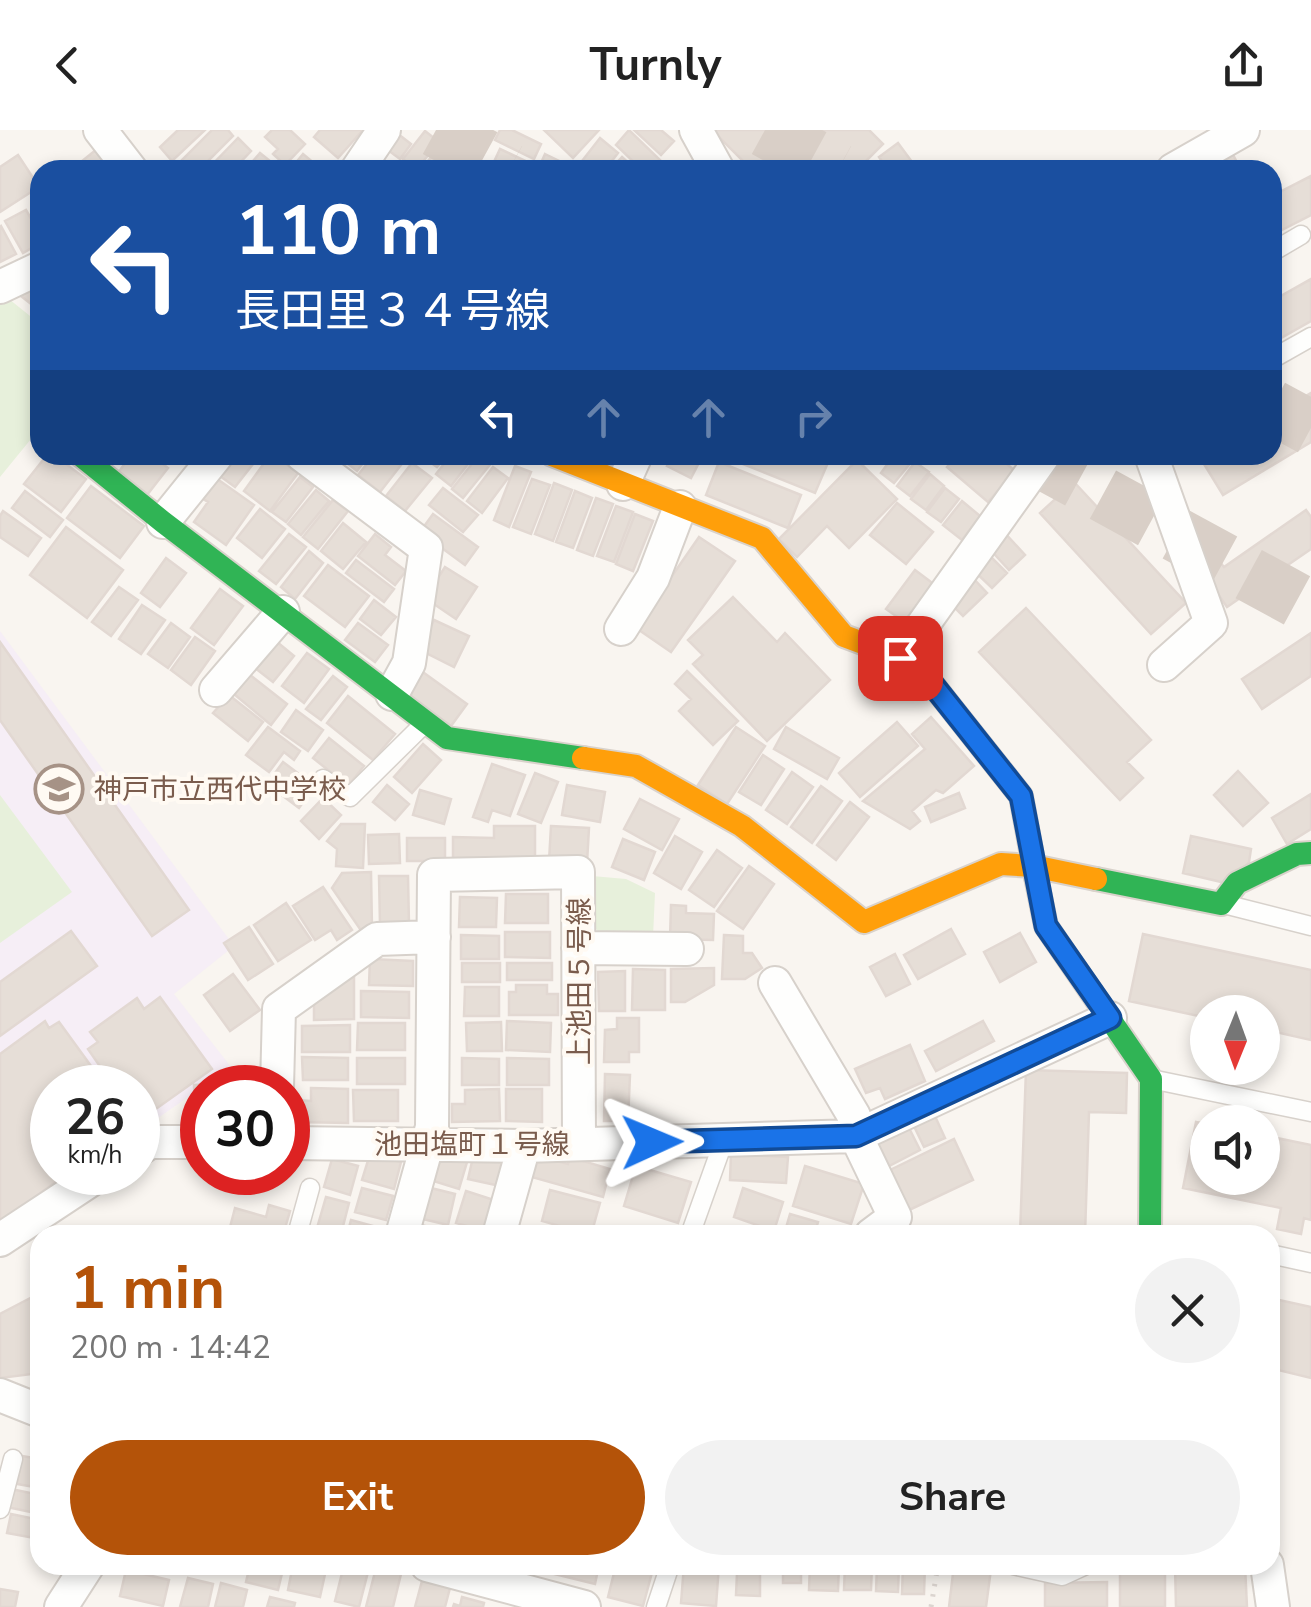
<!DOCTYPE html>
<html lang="en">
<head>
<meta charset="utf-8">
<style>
	:root { --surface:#fff; --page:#f2f2f2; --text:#222; --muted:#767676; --accent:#b45309 }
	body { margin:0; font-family:"Nunito Sans","Noto Sans JP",sans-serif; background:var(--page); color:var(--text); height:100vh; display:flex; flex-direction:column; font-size:38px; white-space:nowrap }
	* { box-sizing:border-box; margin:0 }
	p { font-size:32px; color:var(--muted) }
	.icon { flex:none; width:55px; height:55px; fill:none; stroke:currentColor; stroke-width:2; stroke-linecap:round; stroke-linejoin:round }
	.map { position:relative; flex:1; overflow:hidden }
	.details { position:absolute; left:30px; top:1095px; width:1250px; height:350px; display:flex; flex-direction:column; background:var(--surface); border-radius:30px; box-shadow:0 5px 15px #0003 }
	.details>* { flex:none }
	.guide { position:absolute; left:30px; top:30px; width:1252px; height:305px; border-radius:30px; box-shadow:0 5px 15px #0003; background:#1a4fa0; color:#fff; overflow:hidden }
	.needle { width:65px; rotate:181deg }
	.tools { position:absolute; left:1190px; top:865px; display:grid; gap:20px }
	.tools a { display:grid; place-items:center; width:90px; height:90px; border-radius:50%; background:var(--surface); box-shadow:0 5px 15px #0003; font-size:50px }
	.speed { position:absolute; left:30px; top:935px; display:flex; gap:20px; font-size:50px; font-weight:700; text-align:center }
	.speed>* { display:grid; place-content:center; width:130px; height:130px; border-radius:50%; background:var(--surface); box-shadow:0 5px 15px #0003; line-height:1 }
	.speed small { font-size:25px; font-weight:400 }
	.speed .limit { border:15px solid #d22; background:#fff; color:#111 }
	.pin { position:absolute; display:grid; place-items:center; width:85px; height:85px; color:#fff; margin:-42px; border-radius:20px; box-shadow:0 5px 15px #0006 }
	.me { position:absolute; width:110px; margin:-55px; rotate:89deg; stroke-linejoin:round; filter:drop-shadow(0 0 8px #0008) }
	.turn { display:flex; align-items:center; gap:35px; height:210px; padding:0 40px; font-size:45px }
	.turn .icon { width:130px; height:130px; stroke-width:2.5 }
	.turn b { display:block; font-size:70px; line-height:85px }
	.lanes { display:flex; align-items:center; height:95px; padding:0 40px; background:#0003; justify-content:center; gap:50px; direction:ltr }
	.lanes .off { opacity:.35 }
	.round { display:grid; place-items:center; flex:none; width:105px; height:105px; border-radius:52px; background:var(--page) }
	.overview { display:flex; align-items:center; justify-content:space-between; height:170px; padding:0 40px }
	h1 { font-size:60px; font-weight:700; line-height:75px; color:var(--accent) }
	.cta { display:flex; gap:20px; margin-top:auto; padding:20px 40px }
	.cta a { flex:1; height:115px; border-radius:60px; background:var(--accent); color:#fff; font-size:40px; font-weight:700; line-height:115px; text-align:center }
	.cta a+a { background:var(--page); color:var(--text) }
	header { display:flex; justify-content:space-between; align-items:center; height:130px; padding:0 40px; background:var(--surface); font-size:45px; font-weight:700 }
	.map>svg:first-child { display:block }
	.education { fill:#f6eef6 }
	.green { fill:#e7f0db }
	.building { fill:#e6ded7; stroke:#e2d8d2; stroke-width:2.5 }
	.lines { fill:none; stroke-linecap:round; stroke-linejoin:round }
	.highway-tunnel { stroke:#d9cfc7; stroke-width:55; stroke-dasharray:55 28; stroke-linecap:butt }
	.lane-casing { stroke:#d7d1cb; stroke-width:21 }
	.street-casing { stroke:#d7d1cb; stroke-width:36 }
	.fast-casing { stroke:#d9d2cb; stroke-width:26 }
	.slow-casing { stroke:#d9d2cb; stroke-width:26 }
	.path { stroke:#dcd5d0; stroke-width:5; stroke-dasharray:2.5 8; stroke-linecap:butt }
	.lane { stroke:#fefefd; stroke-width:18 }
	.street { stroke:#fefefd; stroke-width:32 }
	.fast { stroke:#30b455; stroke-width:22 }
	.slow { stroke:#ff9f0a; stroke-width:22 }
	.route-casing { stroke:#114b97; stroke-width:25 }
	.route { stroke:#1a73e8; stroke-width:18 }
	.labels { text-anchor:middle; stroke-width:8; stroke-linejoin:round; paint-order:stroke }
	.poi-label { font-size:28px; fill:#7a5c4d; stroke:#fffaf3; text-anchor:start }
	.street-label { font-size:28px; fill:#7a5c4d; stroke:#fffaf3 }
</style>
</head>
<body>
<header><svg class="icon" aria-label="back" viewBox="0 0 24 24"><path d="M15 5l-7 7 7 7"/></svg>Turnly<svg class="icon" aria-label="share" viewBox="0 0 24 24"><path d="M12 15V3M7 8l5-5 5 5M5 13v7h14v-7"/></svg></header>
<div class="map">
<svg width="1311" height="1477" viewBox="0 0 1311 1477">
	<rect width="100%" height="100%" fill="#f9f5f0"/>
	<!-- education -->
	<path class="education" d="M0,501L234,816L174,864L231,937L138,1002V958H52V1042L78,1043L0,1097Z"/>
	<!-- green -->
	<path class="green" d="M4,165L40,194V298L0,347V168Z
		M0,665L72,762L0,813Z
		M592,746L626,749L655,763L653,807H604L592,795Z"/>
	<!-- building -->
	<path class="building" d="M178,0H205L172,31L160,17Z
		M212,0H228L233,6L199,40H186L179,33Z
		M272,0H290L305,14L285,35L273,24L278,19L265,7Z
		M320,0H363L338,28L314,7Z
		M393,0L411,14L400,29L380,14Z
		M500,0H512L541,14L534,29L495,10Z
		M544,0H599L573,28Z
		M629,0L660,30L651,40H642L616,15Z
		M634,0H661L674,11L661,25Z
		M712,0H777L791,15L807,0H869L883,14L857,40H752Z
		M425,1L439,12L416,40L403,29Z
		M238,8L251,21L233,40H207Z
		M600,8L618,23L605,40H593L582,31Z
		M442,13L456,23L443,40H421Z
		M898,13L918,40H888L879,27Z
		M97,19L114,40H71Z
		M500,19L532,34L529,40H505L493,34Z
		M1230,19L1241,40H1190Z
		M260,23L280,39V40H245Z
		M303,24L321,39L320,40H290Z
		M545,24L578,40H538Z
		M18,25L39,57L0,82V37Z
		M457,27L471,38L469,40H446Z
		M622,27L635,39V40H610Z
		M1311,46V85L1272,105V66Z
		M26,80L40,104V113L23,123L5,91Z
		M1,96L16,124L0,132V97Z
		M40,146V172L35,177L12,159Z
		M1311,149V191L1272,213V171Z
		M1311,263V312L1223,365L1201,329L1207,325H1272V286Z
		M47,325H54L86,349L61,382L24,354Z
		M131,325H151L168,338L147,365L118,343Z
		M223,325H260L235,357L216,343Z
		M270,325H274L298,343L270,381L244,361Z
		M337,325H369L357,341Z
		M374,325L408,326L380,362L358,345Z
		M424,325H447L437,337L423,327Z
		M451,325H475L451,356L436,344Z
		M479,325H486L493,331L463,368L452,359Z
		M673,325H703L691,348L667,336Z
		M735,325H823L830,328L815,363L733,330Z
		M894,325H909L914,329L894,353L881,343Z
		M957,325H996L1015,341L988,372L947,337Z
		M857,330L897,369L849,418L827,396L797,427L779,409Z
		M719,332L801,365L788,398L706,365Z
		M915,332L929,342L910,366L897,356Z
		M412,333L432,348L405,381L386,366Z
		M515,336L531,342L509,397L494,390Z
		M493,337L508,348L482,383L467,371Z
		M930,344L944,356L926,380L911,369Z
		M213,346L254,375L226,415L194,392L208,372L198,366Z
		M300,347L313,357L286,392L272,382Z
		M532,349L550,355L531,404L513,397Z
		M1074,352L1186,473L1151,504L1040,383Z
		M554,353L572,360L553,411L535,404Z
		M91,356L144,396L120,428L67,388Z
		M443,358L478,385L463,402L429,375Z
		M945,358L959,369L941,392L927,382Z
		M316,360L329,371L301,405L288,394Z
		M25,361L63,390L50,407L12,378Z
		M575,361L592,368L573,418L556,412Z
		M596,368L613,374L593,426L577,420Z
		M333,370L348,381L318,419L303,407Z
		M962,371L980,386L962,410L943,395Z
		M897,373L933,402L906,434L870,405Z
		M616,376L633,382L614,432L597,426Z
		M260,379L285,399L262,428L237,408Z
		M1306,380L1311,387V419L1227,477L1202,441L1218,430L1224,437Z
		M3,381L41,408L28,426L0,407V386Z
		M433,384L478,417L465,435L420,402Z
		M635,384L653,391L633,441L616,434Z
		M343,393L366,412L343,439L321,421Z
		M66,397L123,440L87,488L30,445Z
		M1003,401L1025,425L1009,440L987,416Z
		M289,404L306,417L276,454L259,441Z
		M375,404L391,417L385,425L406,441L395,455L358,426Z
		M699,407L735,431L671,522L636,498Z
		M309,421L323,433L295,469L281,457Z
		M986,422L1007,443L992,458L970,437Z
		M166,428L186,443L160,477L141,463Z
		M356,430L394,459L384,472L346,443Z
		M328,435L369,466L345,497L304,466Z
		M445,437L477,457L456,489L425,468Z
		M915,440L935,455L906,493L886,479Z
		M971,446L987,463L963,486L946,469Z
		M119,457L138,470L111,506L92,492Z
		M220,459L243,476L214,515L191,498Z
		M733,467L777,512L785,503L830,550L767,611L693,534L703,525L688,510Z
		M374,470L396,487L381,505L360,489Z
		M142,475L165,490L141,524L119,509Z
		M1026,478L1151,610L1127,632L1143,648L1120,670L979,522Z
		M434,490L469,506L454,537L420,520Z
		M171,493L190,507L168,538L148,524Z
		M358,493L388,515L375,532L345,510Z
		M1311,503V546L1262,579L1242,549Z
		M195,507L215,521L191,555L171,540Z
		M271,507L294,526L273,552L250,534Z
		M0,512L189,780L152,806L0,590Z
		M307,523L329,539L304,573L282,556Z
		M420,540L467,574L451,596L403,562Z
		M687,541L738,591L713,615L679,581L691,569L675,554Z
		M250,545L287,574L271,595L234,564Z
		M333,546L347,557L321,590L306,579Z
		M229,565L263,592L248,611L213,583Z
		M348,566L395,604L373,630L327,593Z
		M296,580L323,600L308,621L281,602Z
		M931,587L974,636L943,663L936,660L912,681L920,691L910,699L863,671L925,619L912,604Z
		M897,592L918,616L860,667L839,643Z
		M268,597L300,621L294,630L284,622L269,642L246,625Z
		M736,597L765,616L727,674L698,655Z
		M786,597L839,628L827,649L774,619Z
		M329,608L364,636L348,656L313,628Z
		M423,614L441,630L412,663L394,647Z
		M763,625L784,639L761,675L739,662Z
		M283,632L315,656L299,678L267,654Z
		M492,634L525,645L510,686L492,680L488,692L473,687Z
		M1238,641L1268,673L1243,696L1214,665Z
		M792,642L813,657L787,694L766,680Z
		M535,643L558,652L541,693L518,684Z
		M387,655L409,674L395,690L373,672Z
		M567,655L605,662L600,692L562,685Z
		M821,656L842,671L812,713L791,697Z
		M420,660L451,669L444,694L413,685Z
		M959,663L965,678L931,692L925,677Z
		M1311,664V699L1287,714L1272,688Z
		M323,668L341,685L319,709L301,691Z
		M640,669L679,689L662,720L624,699Z
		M850,672L869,687L836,730L817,715Z
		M341,694H365L363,738L336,736L337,719L327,711Z
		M494,696H535V729L453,728V707L494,708Z
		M551,696L589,698L587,733L549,731Z
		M399,704L400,733L369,734L368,705Z
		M675,706L702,722L681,759L654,743Z
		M1191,706L1251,719L1249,732L1230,754L1183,743Z
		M407,708H445V731H407Z
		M623,709L655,722L644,750L612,737Z
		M717,720L742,738L714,777L689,760Z
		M749,736L774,754L743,799L717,781Z
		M371,742L372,798L360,799L332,758L342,743Z
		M379,746H408L409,795H380Z
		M323,757L352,800L337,810L331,800L315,810L293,776Z
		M506,764H548V793H505Z
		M460,767L497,768L496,797H459Z
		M286,773L311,810L278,831L254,795Z
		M671,775L686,776V783L714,784L713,810L670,809Z
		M249,797L273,834L248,850L224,813Z
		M951,799L965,824L918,849L904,825Z
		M71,801L97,836L0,906V852Z
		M505,802H550V828L505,827Z
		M1020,803L1036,832L1000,852L984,822Z
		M1143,804L1311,840V910L1262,899V882H1208V888L1129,871Z
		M461,805L499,806V829H461Z
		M724,805L743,806V823H752L762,838L745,849H722Z
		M895,824L910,854L886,866L870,837Z
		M370,829L413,831V856L369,855Z
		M462,833H500V852H462Z
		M507,833H552V850H507Z
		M714,838V855L685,872H671V839Z
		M633,839L665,840V880H632Z
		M625,841V881H599L598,842Z
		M233,844L260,880L230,901L204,865Z
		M354,846V889L314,890V871Z
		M516,855H547V864H558V885H509V862H516Z
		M465,857H499V886H464Z
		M361,861L409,862V888L361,887Z
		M160,867L212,939L139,991L138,958H115L88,919L98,912L90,902L137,868L144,879Z
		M617,888H639V922H629V932H604L605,900L617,899Z
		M45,891L49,898L59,892L107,958H52V1042H69L0,1093V924Z
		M507,891L551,893L550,922L506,920Z
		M983,891L994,911L936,941L925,921Z
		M501,892L502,921H467L466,893Z
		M358,893H405V920H357Z
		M350,895V922H302V896Z
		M910,915L925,951L885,969L880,958L866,963L855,939Z
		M302,927L348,928V950H303Z
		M357,928H405V954H357Z
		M462,928L499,929V955H462Z
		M507,928L549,929V955H507Z
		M1026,940L1127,943L1126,983L1089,982L1085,1105H1020Z
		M605,944L630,945L628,991H604Z
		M248,953V958H202V988H195L194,955Z
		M311,958L348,959V993L296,992L297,970L311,971Z
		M499,959L500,991L452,992V974H465V960Z
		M506,959H542V992L506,991Z
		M353,960H398V991H354Z
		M934,984L945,1008L924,1017L913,994Z
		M1196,992L1208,994V1048H1262V1005L1311,1015V1090L1304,1088L1301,1104L1277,1099L1281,1078L1183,1058Z
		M908,996L920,1020L889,1036L877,1012Z
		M954,1009L973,1050L907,1081L888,1041Z
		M438,1023L467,1032L459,1059L430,1050Z
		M474,1023L506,1030L500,1056L468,1049Z
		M370,1024L401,1032L394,1059L362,1050Z
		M731,1024L788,1027L786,1053L730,1050Z
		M534,1025L568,1034L570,1027L610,1039L603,1067L528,1046Z
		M332,1029L358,1036L350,1065L324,1057Z
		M636,1036L691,1052L678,1093L624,1076Z
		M805,1036L864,1054L851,1094L793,1076Z
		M362,1058L393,1066L386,1090L355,1082Z
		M431,1058L455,1064L448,1095L423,1089Z
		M743,1058L783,1072L774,1101L734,1087Z
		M550,1060L600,1073L591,1105L542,1091Z
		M466,1061L494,1070L484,1101L456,1093Z
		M326,1067L349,1073L341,1104L317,1098Z
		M269,1075L290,1081L283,1105H228L235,1078L266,1087Z
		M790,1084L818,1092L814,1105H784Z
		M351,1090L387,1100L386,1105H347Z
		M421,1095L444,1101L443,1105H418Z
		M40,1163V1243L0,1248V1184Z
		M1270,1168L1311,1177V1248L1270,1238Z
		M22,1326L40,1329V1358L17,1354Z
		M11,1359L40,1365V1384L7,1377Z
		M11,1384L40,1390V1409L7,1403Z
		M250,1435H284L278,1460L246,1452Z
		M293,1435H327L320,1467L288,1460Z
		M344,1435L369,1438L359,1477L335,1471Z
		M518,1435H599L595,1454Z
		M616,1435L634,1438V1435H654L643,1476L608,1467Z
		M684,1435H719L716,1476L681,1473Z
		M732,1435H778V1439H731Z
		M783,1435H801V1453H783Z
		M810,1435H839L838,1461L809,1460Z
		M845,1435H872L871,1460H844Z
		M877,1435H899L898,1462L876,1461Z
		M903,1435H925L924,1464H902Z
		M954,1435L991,1439L986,1477H949Z
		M1175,1435H1245L1247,1477H1176Z
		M376,1438L401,1444L393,1477H366Z
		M126,1440L169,1450L163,1476L120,1466Z
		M737,1443H760V1466L736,1465Z
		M1120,1443L1165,1444V1477H1120Z
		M188,1448L213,1454L208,1477H180Z
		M422,1451L450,1458L445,1477H415Z
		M1107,1452V1477H1045V1453Z
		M221,1453L247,1460L243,1477H215Z
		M0,1459L18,1462L15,1477H0Z
		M270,1467L295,1473L294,1477H267Z
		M462,1467L484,1473L483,1477H453L454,1474L460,1476Z"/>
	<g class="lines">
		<!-- highway-tunnel -->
		<path class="highway-tunnel" d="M436,0L509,40
			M765,0L838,40
			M1272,277L1311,298
			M1030,325L1311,478"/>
		<!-- lane casing -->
		<g class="lane-casing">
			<path id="lane" d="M1272,122L1301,105
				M1272,229L1311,207
				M323,649L350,667L426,592
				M1224,774L1311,796
				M1151,949L1311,982
				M297,1105L310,1058
				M690,1105L724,1010
				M1270,1124L1311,1133
				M0,1379L13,1329
				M1013,1435L1062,1446L1086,1435
				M656,1477L670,1435"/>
		</g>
		<!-- street casing -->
		<g class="street-casing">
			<path id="street" d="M100,0L131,40
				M696,0L718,40
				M357,40L384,0
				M1173,40L1243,0
				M0,157L40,138
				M302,325L426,418L409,533L392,564
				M1151,325L1211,493L1164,535
				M623,354L636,325
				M163,392L217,325
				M621,499L653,448L680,377
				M900,527L1044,325
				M216,560L283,482
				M578,818L687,819
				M775,853L854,986L856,1006L895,1087L871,1105
				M277,958L279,879L377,809L434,807
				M288,1013L524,1016L856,1006L1110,888
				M138,1020L150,1012H202
				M402,1105L432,997L434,745L578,742L579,1013
				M499,1105L524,1016
				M0,1110L103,1042
				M0,1265L40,1281
				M427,1435L584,1477
				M1267,1435L1273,1477
				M61,1477L88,1435"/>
		</g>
		<!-- fast casing -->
		<g class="fast-casing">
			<path id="fast" d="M80,325L163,392L447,608L583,628
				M1036,747L1046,796L1151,949L1150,1105
				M1096,749L1221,774L1237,753L1297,724L1311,723"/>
		</g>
		<!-- slow casing -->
		<g class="slow-casing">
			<path id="slow" d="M552,325L762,408L844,506L900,527L933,555L1021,666L1036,747
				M583,628L636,636L742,696L864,792L1001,734L1033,736L1096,749"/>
		</g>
		<!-- path -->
		<path class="path" d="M931,1477L938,1435"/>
		<!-- lane -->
		<use href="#lane" class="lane"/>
		<!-- street -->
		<use href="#street" class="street"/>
		<!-- fast -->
		<use href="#fast" class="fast"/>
		<!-- slow -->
		<use href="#slow" class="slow"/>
	</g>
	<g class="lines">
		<!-- route casing -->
		<g class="route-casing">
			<path id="route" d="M652,1012L856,1006L1110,888L1046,796L1021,666L933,555L900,528"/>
		</g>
		<!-- route -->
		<use href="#route" class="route"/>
	</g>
	<!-- icons -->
	<defs>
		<g id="school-ring" transform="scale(2.5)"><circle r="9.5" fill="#fffaf3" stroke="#a69286" stroke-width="1.5"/><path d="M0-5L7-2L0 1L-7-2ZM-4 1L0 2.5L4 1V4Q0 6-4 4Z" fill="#a69286"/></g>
	</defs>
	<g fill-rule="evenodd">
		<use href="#school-ring" x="59" y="659"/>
	</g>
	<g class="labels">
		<!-- poi labels -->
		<g class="poi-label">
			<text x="94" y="669">神戸市立西代中学校</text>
		</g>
		<!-- street labels -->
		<g class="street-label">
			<text transform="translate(579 851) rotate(-90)" y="10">上池田５号線</text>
			<text x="472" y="1024">池田塩町１号線</text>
		</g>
	</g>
</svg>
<div class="tools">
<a><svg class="needle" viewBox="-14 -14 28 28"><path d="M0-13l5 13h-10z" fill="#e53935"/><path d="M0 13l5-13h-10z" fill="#767676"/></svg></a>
<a><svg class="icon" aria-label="sound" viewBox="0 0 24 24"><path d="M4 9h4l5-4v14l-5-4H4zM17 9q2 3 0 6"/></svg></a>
</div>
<div class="speed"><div>26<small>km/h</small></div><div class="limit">30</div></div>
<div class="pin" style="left:900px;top:528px;background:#d93025"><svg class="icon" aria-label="arrive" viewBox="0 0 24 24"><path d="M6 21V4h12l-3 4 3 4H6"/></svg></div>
<svg class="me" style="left:652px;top:1012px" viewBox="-20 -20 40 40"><path d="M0-17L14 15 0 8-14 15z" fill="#1a73e8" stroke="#fff" stroke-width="4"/></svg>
<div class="guide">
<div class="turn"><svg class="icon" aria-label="left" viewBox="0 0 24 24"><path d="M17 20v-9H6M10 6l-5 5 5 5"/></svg><div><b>110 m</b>長田里３４号線</div></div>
<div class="lanes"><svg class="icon" aria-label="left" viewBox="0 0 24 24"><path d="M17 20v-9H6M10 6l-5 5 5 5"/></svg><svg class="icon off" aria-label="ahead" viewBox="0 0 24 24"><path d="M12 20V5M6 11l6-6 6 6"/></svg><svg class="icon off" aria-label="ahead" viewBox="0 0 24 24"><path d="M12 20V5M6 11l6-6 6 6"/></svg><svg class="icon off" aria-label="right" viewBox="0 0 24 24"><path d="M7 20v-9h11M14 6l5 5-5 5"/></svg></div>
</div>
<section class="details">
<div class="overview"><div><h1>1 min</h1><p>200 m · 14:42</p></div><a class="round"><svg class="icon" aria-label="close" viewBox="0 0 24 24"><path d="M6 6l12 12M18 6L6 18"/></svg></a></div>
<div class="cta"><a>Exit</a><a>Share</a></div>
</section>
</div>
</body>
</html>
